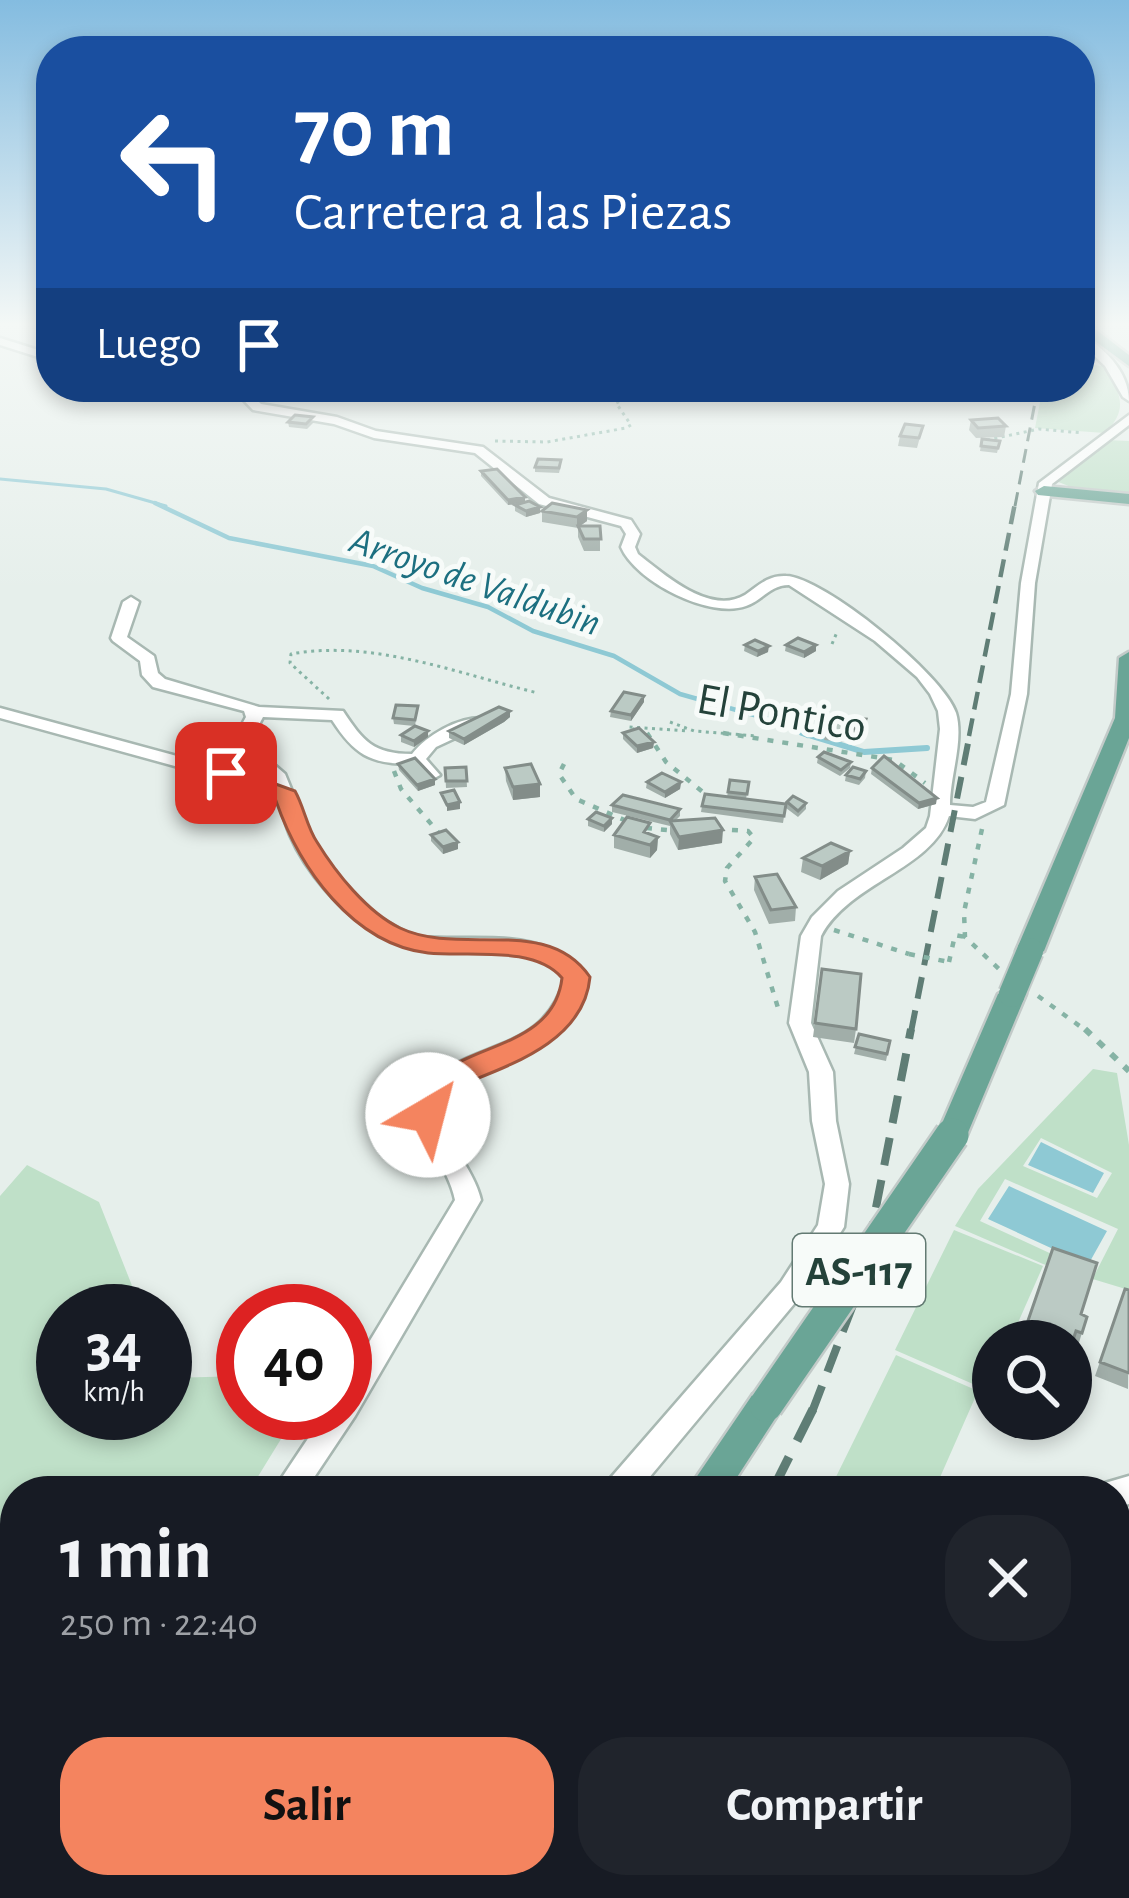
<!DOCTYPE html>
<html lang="es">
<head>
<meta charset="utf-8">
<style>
	:root { --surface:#171b24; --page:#20242c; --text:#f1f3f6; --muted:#9ea1a6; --accent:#f4845f }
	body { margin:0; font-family:"Alegreya Sans",sans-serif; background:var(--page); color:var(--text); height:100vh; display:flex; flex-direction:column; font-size:45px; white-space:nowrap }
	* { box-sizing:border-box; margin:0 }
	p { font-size:39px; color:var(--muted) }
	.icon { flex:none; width:66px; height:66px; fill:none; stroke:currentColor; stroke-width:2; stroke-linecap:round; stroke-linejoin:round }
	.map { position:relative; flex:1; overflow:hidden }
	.drawer { position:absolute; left:0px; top:1476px; width:1131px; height:423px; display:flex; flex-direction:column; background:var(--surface); border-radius:48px 48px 0 0; box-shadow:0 6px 18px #0003 }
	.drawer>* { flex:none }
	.hud { position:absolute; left:36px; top:36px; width:1059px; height:366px; border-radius:48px; box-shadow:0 6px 18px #0003; background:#1a4fa0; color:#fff; overflow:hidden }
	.tools { position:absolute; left:972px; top:1320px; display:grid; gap:24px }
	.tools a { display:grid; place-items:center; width:120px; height:120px; border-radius:50%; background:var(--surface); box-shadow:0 6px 18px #0003; font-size:60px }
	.speed { position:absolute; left:36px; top:1284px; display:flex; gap:24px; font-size:60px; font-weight:700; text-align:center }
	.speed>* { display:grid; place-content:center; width:156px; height:156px; border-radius:50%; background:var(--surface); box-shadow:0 6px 18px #0003; line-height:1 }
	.speed small { font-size:30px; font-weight:400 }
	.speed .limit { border:18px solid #d22; background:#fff; color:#111 }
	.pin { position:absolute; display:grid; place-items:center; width:102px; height:102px; color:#fff; margin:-51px; border-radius:24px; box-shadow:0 6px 18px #0006 }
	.me { position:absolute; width:132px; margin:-66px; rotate:37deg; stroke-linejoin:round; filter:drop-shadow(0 0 9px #0008) }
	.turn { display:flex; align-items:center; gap:42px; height:252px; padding:0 60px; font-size:54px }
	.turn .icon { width:156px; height:156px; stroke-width:2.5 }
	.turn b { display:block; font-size:84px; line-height:102px }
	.then { display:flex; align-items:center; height:114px; padding:0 60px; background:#0003; gap:24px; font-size:45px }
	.round { display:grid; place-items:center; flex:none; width:126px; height:126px; border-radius:48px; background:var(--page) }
	.summary { display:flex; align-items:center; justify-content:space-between; height:204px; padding:0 60px }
	h1 { font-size:72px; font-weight:700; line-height:90px }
	.primary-button { display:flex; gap:24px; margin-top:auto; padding:24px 60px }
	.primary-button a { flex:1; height:138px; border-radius:48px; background:var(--accent); color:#111; font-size:48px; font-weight:700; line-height:138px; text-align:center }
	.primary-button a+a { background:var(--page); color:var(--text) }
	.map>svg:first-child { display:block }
	.built { fill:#d4dfda }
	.green { fill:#bfe0c8; fill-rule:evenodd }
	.water { fill:#8ec9d4 }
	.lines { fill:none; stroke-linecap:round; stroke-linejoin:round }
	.stream-far2 { stroke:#8ec9d4; stroke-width:3 }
	.stream-far1 { stroke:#8ec9d4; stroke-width:4.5 }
	.stream { stroke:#8ec9d4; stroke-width:6 }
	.minor-casing { stroke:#a8b8b2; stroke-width:5 }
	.major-casing { stroke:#c2cac8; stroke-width:5 }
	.path-far2 { stroke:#86b3a5; stroke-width:3; stroke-dasharray:3 4.5; stroke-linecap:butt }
	.path-far1 { stroke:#86b3a5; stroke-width:4.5; stroke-dasharray:6 9; stroke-linecap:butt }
	.path { stroke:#86b3a5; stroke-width:6; stroke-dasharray:8 10; stroke-linecap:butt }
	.minor { fill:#fff; fill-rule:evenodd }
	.major { fill:#6aa596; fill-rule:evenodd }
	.rail-far4 { stroke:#5f7d75; stroke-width:3; stroke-dasharray:14 8; stroke-linecap:butt }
	.rail-far3 { stroke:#5f7d75; stroke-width:4.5; stroke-dasharray:18 9; stroke-linecap:butt }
	.rail-far2 { stroke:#5f7d75; stroke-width:6; stroke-dasharray:22 12; stroke-linecap:butt }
	.rail-far1 { stroke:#5f7d75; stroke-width:8; stroke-dasharray:28 15; stroke-linecap:butt }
	.rail { stroke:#5f7d75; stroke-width:9; stroke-dasharray:38 18; stroke-linecap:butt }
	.major-bridge-far1-casing { stroke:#c2cac8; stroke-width:30; stroke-linecap:butt }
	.major-bridge-casing { stroke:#c2cac8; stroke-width:38; stroke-linecap:butt }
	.path-bridge { stroke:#86b3a5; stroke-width:4.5; stroke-dasharray:6 9; stroke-linecap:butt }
	.major-bridge-far1 { stroke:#6aa596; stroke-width:26 }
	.major-bridge { stroke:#6aa596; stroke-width:33 }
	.wall { fill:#a1aea9 }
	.shaded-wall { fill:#838d89 }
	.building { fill:#bbcac4; stroke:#838d89; stroke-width:3 }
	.route { fill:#f4845f; stroke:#9f563e; stroke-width:3 }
	.labels { text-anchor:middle; stroke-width:10; stroke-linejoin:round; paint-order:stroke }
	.far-water-label { font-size:39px; font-style:italic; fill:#1c6f80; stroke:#f7fbf9 }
	.shield { fill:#f7fbf9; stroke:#637a73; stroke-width:3 }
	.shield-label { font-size:42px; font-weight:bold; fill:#24423a }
	.street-label { font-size:45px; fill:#24423a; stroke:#f7fbf9 }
</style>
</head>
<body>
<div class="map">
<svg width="1129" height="1898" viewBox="0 0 1129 1898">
	<rect width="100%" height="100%" fill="#e6efeb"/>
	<!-- built -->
	<path class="built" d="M1116,1585L1129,1593V1898H622L629,1884H1116Z"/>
	<!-- green -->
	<path class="green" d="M1080,364L1104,366C1121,394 1129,409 1105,433L1035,428L1043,387H1080Z
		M1106,440L1129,441V493L1081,491L1051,479Z
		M1093,1069L1117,1073L1129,1145V1290L1043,1264L955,1226L978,1189ZM1041,1138L1112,1173L1097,1198L1023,1166ZM1005,1179L1118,1229L1095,1274L980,1221Z
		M27,1165L99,1202L142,1311H63V1413H165V1369L169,1378L243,1376V1413H297L249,1491H15V1526L0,1540V1196Z
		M954,1230L1043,1266L1010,1341H993L989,1391L895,1350Z
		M896,1355L978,1391L934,1491H839L831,1487Z
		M15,1713V1843L0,1854V1714Z
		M650,1884H759L792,1898H645Z"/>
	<!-- water -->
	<path class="water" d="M1041,1142L1104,1173L1093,1193L1028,1165Z
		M1009,1186L1107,1231L1088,1265L988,1219Z"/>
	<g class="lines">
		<!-- stream-far2 -->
		<path class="stream-far2" d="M0,479L106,489L166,506"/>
		<!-- stream-far1 -->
		<path class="stream-far1" d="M155,503L229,538L373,566L422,588L488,607L533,631L614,656L680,694L782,723L808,736"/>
		<!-- stream -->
		<path class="stream" d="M802,733L864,752L927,748"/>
		<!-- minor casing -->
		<g class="minor-casing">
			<path id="minor" d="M1080,333C1103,347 1129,371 1129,401L1123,397L1105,366L1080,342Z
				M0,338L51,354V361L0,345Z
				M231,387H244L261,404L337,417L376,431L483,447L549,498L631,520L640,534L635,547L638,554C664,574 710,616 745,595C758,586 768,575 786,576C823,577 944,675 956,713C964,740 950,776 950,805L973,807L986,802L1011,694L1021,583L1039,483L1129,415V425L1052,484L1035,583L1027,694L1004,805L975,819L949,816C931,870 850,882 821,936L811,1023L833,1072L836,1121L849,1184L844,1227L799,1298L638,1491H604L608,1481L781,1282L818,1225L825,1184L812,1121L809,1072L789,1023L801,936L812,917L838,891L903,848L926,828L930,816L940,729L938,711L930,694L917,677L875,641L789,585C770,585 763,600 746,606C710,619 636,582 621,547L626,534L621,526L539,504L475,453L374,438L334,424L253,410Z
				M131,597L139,602L127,637L154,656L158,673L165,679L259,707L343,711C363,741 373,754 412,754C427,735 457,718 481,718V726L436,747L426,759L440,775L431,780L425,779L412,764C369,764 354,754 332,720L263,717L253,736L255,748L285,774L312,840L339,878L378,917L407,933L421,937C479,942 547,925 587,977C565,1061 500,1048 444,1097C436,1135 473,1164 481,1200L355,1416L305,1491H273L325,1413H345V1382L455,1200C447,1161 412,1134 421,1093C463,1036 543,1060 565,978C518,927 434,971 374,932C340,911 306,872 290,835C284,821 282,806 273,793L0,718V708L269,781C248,753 223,757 246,717L244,711L153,687L142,675L140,661L113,641L111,638L123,602Z
				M1129,1476V1504L1116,1507V1491H1102L1105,1483Z
				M1116,1540L1129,1546V1580L1116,1574Z
				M184,1884H221L216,1898H179Z
				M355,1884H393L387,1898H350Z"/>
		</g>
		<!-- major casing -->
		<g class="major-casing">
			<path id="major" d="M1080,325H1090L1129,355V366L1080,330Z
				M1044,486L1129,494V504L1038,495L1035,491Z
				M1129,652V738L1044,951L1030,960L1020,957L1016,951L1115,718L1119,658Z
				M1012,985L1026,994L967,1135L963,1143H941L937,1135L998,994Z
				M766,1389L779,1394L784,1405L728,1491H687L753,1394Z
				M435,1884H484L478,1898H429Z"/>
		</g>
		<!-- path-far2 -->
		<path class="path-far2" d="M958,387L990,395L1008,387
			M987,440L1039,429L1083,433
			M495,441L547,442L626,428L631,425L616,403L649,387
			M832,644L837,632
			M329,699L290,663L291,654C373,639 459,674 538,693
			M670,722L694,731L757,736
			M649,736L629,727L689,731"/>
		<!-- path-far1 -->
		<path class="path-far1" d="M647,733L666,762L710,798
			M723,733L894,760L925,783
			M564,764L559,774L576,799L629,822
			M394,771L401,789L438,832
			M646,828L676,831
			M717,829L748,831L754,838L727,868L725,881L755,932L778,1008
			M982,829L964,912L965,937L999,969
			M834,930L909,954
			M949,962L955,935L965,937
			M1038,996L1088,1032"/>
		<!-- path -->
		<path class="path" d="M1085,1029L1129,1071"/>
		<!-- minor -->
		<use href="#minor" class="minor"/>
		<!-- major -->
		<use href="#major" class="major"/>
		<!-- rail-far4 -->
		<path class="rail-far4" d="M1015,506L1038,387"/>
		<!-- rail-far3 -->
		<path class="rail-far3" d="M969,736L1015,503"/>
		<!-- rail-far2 -->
		<path class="rail-far2" d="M911,1032L970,733"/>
		<!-- rail-far1 -->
		<path class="rail-far1" d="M812,1412L861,1284L911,1029"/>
		<!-- rail -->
		<path class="rail" d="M772,1491L813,1409
			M549,1898L557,1884"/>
		<!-- major-bridge-far1 casing -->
		<g class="major-bridge-far1-casing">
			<path id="major-bridge-far1" d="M1012,994L1030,951"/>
		</g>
		<!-- major-bridge casing -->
		<g class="major-bridge-casing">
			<path id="major-bridge" d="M766,1405L952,1135"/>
		</g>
		<!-- path-bridge -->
		<path class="path-bridge" d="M909,954L949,962"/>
		<!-- major-bridge-far1 -->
		<use href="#major-bridge-far1" class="major-bridge-far1"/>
		<!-- major-bridge -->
		<use href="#major-bridge" class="major-bridge"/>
	</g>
	<!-- wall -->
	<path class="wall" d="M971,420L1006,426L1004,437L976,438L969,430Z
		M288,422H314L307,429L289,427Z
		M923,426L917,448L898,446L900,436Z
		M982,439L1000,441L997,453L980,451Z
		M561,465L559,473L535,472V467Z
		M481,471L525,497V502L540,513L526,517L515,511V505L524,503L508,505L481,476Z
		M552,503L587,521L580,526H600V551H584L578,537V528L542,522V511Z
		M745,645L768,652L757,657L744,651Z
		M786,645L816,651L804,658L785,651Z
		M644,702L631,721L610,717L611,711Z
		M418,706L415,726L428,731V737L414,747L401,742V735L414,726L394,724L393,718Z
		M510,711V717L504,722L464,745L449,738V731Z
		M830,716L865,725L861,736L845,733L842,742L824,740Z
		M623,733L654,742L653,748L637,753L623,739Z
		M818,757L851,762L850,768L840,776L817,763Z
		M398,764L435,785L418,791L399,770Z
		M466,767L467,787L446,788L445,768Z
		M505,768L540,784V797L513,800L506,781Z
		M872,768L936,804L918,809L871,774Z
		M866,771L865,778L859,785L845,781L846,775Z
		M730,780L749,782L746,799L786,804L783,823L701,812L702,806L727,797Z
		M647,782H681L680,789L665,798L646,788Z
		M787,802L806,803V809L798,817L786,808Z
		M612,805L680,809V816L675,821L722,843L678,850L670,834V826L612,812Z
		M588,819L612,824L604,832L588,826Z
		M650,834L658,837L657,850L650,858L614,848V835Z
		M431,835L458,842V849L443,854L431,841Z
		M850,851L848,864L820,880L801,872L803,858Z
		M755,877L796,907L795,921L769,924L754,890Z
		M822,969L856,1029L854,1043L813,1037Z
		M859,1034L890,1041L886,1061L854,1054Z
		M1125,1289L1129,1290L1128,1389L1095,1376Z
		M1081,1314L1087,1317L1075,1355L1071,1353V1341Z
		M1129,1680V1898H1122L1120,1892L1112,1893L1114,1898H953L948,1884H1116V1682Z
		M839,1884L924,1898H835Z"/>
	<!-- shaded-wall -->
	<path class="shaded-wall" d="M525,497V502L508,505V500Z
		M540,507V513L526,517V511Z
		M587,510V521L577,528V517Z
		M816,645V651L804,658V652Z
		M769,646L768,652L757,657L758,651Z
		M644,696V702L631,721V715Z
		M510,711V717L504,722L464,745V739Z
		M428,731V737L414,747V741Z
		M654,742L653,748L637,753V746Z
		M435,779V785L418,791L417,785Z
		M681,782L680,789L665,798V792Z
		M540,784V797L513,800V787Z
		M937,798L936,804L918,809L919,803Z
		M460,802V809L447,811V805Z
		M612,818V824L604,832V826Z
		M723,830L722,843L678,850L679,837Z
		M658,837L657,850L650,858V845Z
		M458,842V849L443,854V847Z
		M850,851L848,864L820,880L822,866Z"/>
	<!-- building -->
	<path class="building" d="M295,415L313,417L306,424L288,422Z
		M998,418L1006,426L978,428L971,420Z
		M905,424L923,426L919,438L900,436Z
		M982,439L1000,441L998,448L981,446Z
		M538,459L561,460L559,468L535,467Z
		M497,469L525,497L508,500L481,471Z
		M529,501L540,507L526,511L515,505Z
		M552,503L587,510L577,517L542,511Z
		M578,526H600L601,539H584Z
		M798,638L816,645L804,652L786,645Z
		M755,640L769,646L758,651L745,645Z
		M624,692L644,696L631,715L611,711Z
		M396,705L418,706L415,720L393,718Z
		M499,707L510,711L464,739L449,731Z
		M830,716L866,719L862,730L845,727L842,736L825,733Z
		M415,726L428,731L414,741L401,735Z
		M639,728L654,742L637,746L623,733Z
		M824,752L851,762L841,770L818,757Z
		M884,756L937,798L919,803L872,768Z
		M415,758L435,779L417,785L398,764Z
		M531,764L540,784L513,787L505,768Z
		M466,767L467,781H446L445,768Z
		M853,767L866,771L860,779L846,775Z
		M662,773L681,782L665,792L647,782Z
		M730,780L749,782L747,794L728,792Z
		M454,790L460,802L447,805L441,793Z
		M705,794L786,804L784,816L702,806Z
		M623,795L680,809L670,820L612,805Z
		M793,796L806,803L798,811L787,802Z
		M596,812L612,818L604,826L588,819Z
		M627,817L650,823L644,832L658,837L650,845L614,835Z
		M715,818L723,830L679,837L670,821Z
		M446,830L458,842L443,847L431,835Z
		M831,843L850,851L822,866L803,858Z
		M777,874L796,907L771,910L755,877Z
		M822,969L861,974L856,1029L815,1023Z
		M859,1034L890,1041L887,1054L855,1047Z
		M1053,1248L1097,1263L1081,1314L1087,1317L1082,1333L1076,1331L1071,1346V1341H1021Z
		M1125,1289L1129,1290V1373L1100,1362Z
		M1129,1680V1873L1116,1875V1682Z
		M839,1884H928L924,1898H869Z
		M961,1884H1109L1114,1898H985L984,1894L966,1897Z"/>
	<!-- sky -->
	<linearGradient id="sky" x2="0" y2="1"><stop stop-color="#84bce0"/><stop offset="0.55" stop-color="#f4f8f6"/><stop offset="1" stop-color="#f4f8f6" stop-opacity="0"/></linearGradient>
	<rect width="1129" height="590" fill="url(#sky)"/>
	<!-- route -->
	<path class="route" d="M226,766L295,791C304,807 307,827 317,842C336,873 367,912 400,928C461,957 547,914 590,977C584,1043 507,1066 456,1087L439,1123H417L413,1115C429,1036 552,1063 562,978C534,945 469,957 428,953C352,944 299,867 276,801L218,778L214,773Z"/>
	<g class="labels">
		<!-- far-water labels -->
		<g class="far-water-label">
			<text transform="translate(476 580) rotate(19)" y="14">Arroyo de Valdubin</text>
		</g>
		<!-- shield labels -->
		<rect class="shield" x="793" y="1234" width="132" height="72" rx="9"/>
		<g class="shield-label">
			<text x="859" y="1285">AS-117</text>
		</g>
		<!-- street labels -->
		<g class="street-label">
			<text transform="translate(782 711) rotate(10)" y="16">El Pontico</text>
		</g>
	</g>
</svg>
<div class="tools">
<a><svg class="icon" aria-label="search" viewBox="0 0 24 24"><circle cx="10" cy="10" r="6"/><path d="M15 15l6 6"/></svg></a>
</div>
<div class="speed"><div>34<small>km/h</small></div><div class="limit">40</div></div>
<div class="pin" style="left:226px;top:773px;background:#d93025"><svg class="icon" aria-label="arrive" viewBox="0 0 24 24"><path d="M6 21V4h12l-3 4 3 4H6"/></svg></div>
<svg class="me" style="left:428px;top:1115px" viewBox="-20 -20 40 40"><circle r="19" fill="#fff"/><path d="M0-13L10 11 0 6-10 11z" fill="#f4845f"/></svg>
<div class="hud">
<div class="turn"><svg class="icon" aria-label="left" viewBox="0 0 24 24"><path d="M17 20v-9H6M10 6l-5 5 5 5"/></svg><div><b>70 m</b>Carretera a las Piezas</div></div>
<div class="then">Luego<svg class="icon" aria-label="arrive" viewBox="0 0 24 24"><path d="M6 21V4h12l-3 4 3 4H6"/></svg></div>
</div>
<section class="drawer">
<div class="summary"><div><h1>1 min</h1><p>250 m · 22:40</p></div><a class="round"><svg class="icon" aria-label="close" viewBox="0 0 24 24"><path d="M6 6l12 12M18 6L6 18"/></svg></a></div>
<div class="primary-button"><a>Salir</a><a>Compartir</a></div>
</section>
</div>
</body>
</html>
